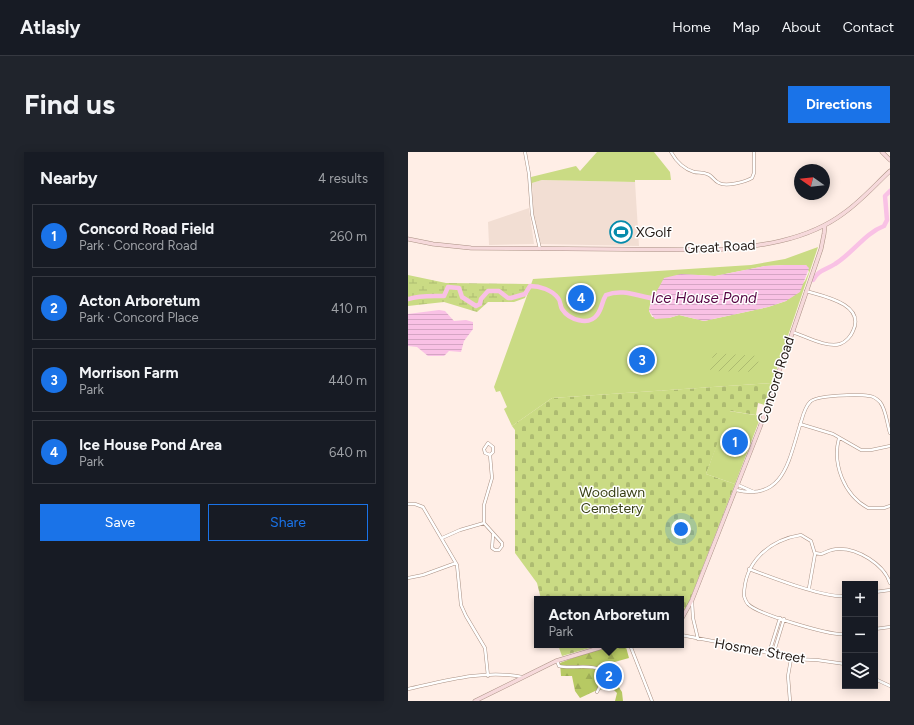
<!DOCTYPE html>
<meta charset="utf-8">
<style>
body{margin:0;font-family:Figtree,sans-serif;background:#20242c;color:#f1f3f6}
.controls{position:absolute;right:12px;bottom:12px;display:grid;overflow:hidden;border-radius:0px;box-shadow:0 2px 10px #0003}
.controls button{width:36px;height:36px;display:grid;place-items:center;padding:0;border:0;border-bottom:1px solid #363941;background:#171b24;color:#f1f3f6;font:20px sans-serif}
.compass{position:absolute;left:386px;top:12px;width:36px;height:36px;border-radius:50%;background:#171b24;box-shadow:0 2px 10px #0003;rotate:284deg}
.you{position:absolute;left:273px;top:377px;width:14px;height:14px;margin:-10px;border:3px solid #fff;border-radius:50%;background:#1a73e8;box-shadow:0 0 0 6px #1a73e833}
.badge{display:grid;place-items:center;width:26px;height:26px;border-radius:50%;background:#1a73e8;color:#fff;font-size:13px;font-weight:700}
.pin{position:absolute;translate:-50% -50%;border:2px solid #fff;box-shadow:0 1px 4px #0006}
.popup{position:absolute;left:126px;top:444px;width:150px;height:52px;box-sizing:border-box;display:grid;place-content:center;border-radius:0px;background:#171b24;filter:drop-shadow(0 1px 3px #0005);font-size:13px;white-space:nowrap;color:#9ea1a6}
.popup b{font-size:15px;color:#f1f3f6}
.popup::after{content:'';position:absolute;left:50%;top:100%;margin-left:-8px;border:8px solid transparent;border-top-color:#171b24}
.list{margin:0;padding:0;list-style:none}
h2{display:flex;justify-content:space-between;align-items:center;height:52px;margin:0;padding:0 16px;font-size:17px}
h2 small{font-size:13px;font-weight:400;color:#9ea1a6}
.list li{display:grid;grid-template-columns:26px 1fr auto;gap:12px;align-items:center;box-sizing:border-box;height:64px;margin:0 8px 8px;padding:0 8px;border:1px solid #363941;border-radius:0px}
.list b{display:block;font-size:15px;white-space:nowrap}
.list p{margin:0;font-size:13px;white-space:nowrap;color:#9ea1a6}
.list em{font-size:13px;font-style:normal;color:#9ea1a6}
.actions{display:flex;gap:8px;padding:12px 16px}
.actions a{flex:1;padding:9px 0;border:1px solid #1a73e8;border-radius:0px;text-align:center;font-size:14px;color:#1a73e8}
.actions .main{background:#1a73e8;color:#fff}
.icon{flex:none;width:22px;height:22px;fill:none;stroke:currentColor;stroke-width:2;stroke-linecap:round;stroke-linejoin:round}
.map{position:relative;flex:none;width:482px;height:549px;overflow:hidden;border-radius:0px}
header{display:flex;align-items:center;gap:24px;box-sizing:border-box;height:56px;padding:0 20px;background:#171b24;border-bottom:1px solid #363941}
header strong{font-size:19px}
nav{display:flex;gap:22px;margin-inline-start:auto;font-size:14px}
.intro{display:flex;align-items:center;justify-content:space-between;box-sizing:border-box;height:96px;padding:0 24px}
h1{margin:0;font-size:28px}
.button{padding:10px 18px;border-radius:0px;background:#1a73e8;color:#fff;font-size:14px;font-weight:700}
main{display:flex;gap:24px;padding:0 24px}
aside{flex:1;background:#171b24;border-radius:0px;box-shadow:0 2px 10px #0003}
.map>svg:first-child{display:block}
.built{fill:#f2ded3}
.forest{fill:url(#forest-firs)}
.wetland{fill:url(#wetland-marsh)}
.cemetery{fill:url(#cemetery-stones)}
.park{fill:#cadb84;fill-rule:evenodd}
.garden{fill:url(#garden-furrows)}
.water{fill:url(#water-rules)}
.lines{fill:none;stroke-linecap:round;stroke-linejoin:round}
.river{stroke:#f9c1e5;stroke-width:4.5}
.street-casing{stroke:#ab9285;stroke-width:3.5}
.secondary-casing{stroke:#ab9285;stroke-width:4.5}
.street{stroke:#fff;stroke-width:2.5}
.secondary{stroke:#f6d9db;stroke-width:3.5}
.labels{text-anchor:middle;dominant-baseline:central;stroke-width:3;stroke-linejoin:round;paint-order:stroke}
.poi-label{font-size:14px;fill:#221914;stroke:#fff;text-anchor:start}
.street-label{font-size:14px;fill:#221914;stroke:#fff}
.park-label{font-size:14px;fill:#394016;stroke:#fff}
.water-label{font-size:15px;font-style:italic;fill:#570745;stroke:#fff}
</style>
<header>
<strong>Atlasly</strong>
<nav><a>Home</a><a>Map</a><a>About</a><a>Contact</a></nav>
</header>
<div class="intro"><h1>Find us</h1><a class="button">Directions</a></div>
<main>
<aside>
<h2>Nearby<small>4 results</small></h2>
<ul class="list">
<li><span class="badge">1</span><div><b>Concord Road Field</b><p>Park · Concord Road</p></div><em>260 m</em></li>
<li><span class="badge">2</span><div><b>Acton Arboretum</b><p>Park · Concord Place</p></div><em>410 m</em></li>
<li><span class="badge">3</span><div><b>Morrison Farm</b><p>Park</p></div><em>440 m</em></li>
<li><span class="badge">4</span><div><b>Ice House Pond Area</b><p>Park</p></div><em>640 m</em></li>
</ul>
<div class="actions"><a class="main">Save</a><a>Share</a></div>
</aside>
<div class="map">
<svg width="482" height="549" viewBox="0 0 482 549">
<defs>
<pattern id="forest-firs" width="22" height="20" patternUnits="userSpaceOnUse"><rect width="22" height="20" fill="#b7c963"/><path d="M5 1l3.5 6h-7zM16 11l3.5 6h-7z" fill="#9dac55"/></pattern>
<pattern id="wetland-marsh" width="20" height="14" patternUnits="userSpaceOnUse"><rect width="20" height="14" fill="#cadb84"/><path d="M1 5h8M5 5V1M11 12h8M15 12V8" fill="none" stroke="#adbb71"/></pattern>
<pattern id="cemetery-stones" width="16" height="16" patternUnits="userSpaceOnUse"><rect width="16" height="16" fill="#cadb84"/><path d="M2 7V4a2 2 0 0 1 4 0v3zM10 15v-3a2 2 0 0 1 4 0v3z" fill="#adbb71"/></pattern>
<pattern id="garden-furrows" width="10" height="10" patternUnits="userSpaceOnUse"><rect width="10" height="10" fill="#cadb84"/><path d="M-1 1l2-2M0 10L10 0M9 11l2-2" fill="none" stroke="#adbb71"/></pattern>
<pattern id="water-rules" width="6" height="5" patternUnits="userSpaceOnUse"><rect width="6" height="5" fill="#f9c1e5"/><path d="M0 2.5h6" fill="none" stroke="#d5a5c4"/></pattern>
</defs>
<rect width="100%" height="100%" fill="#ffeee6"/>
<path class="built" d="M134,28L227,30L231,94L133,92L125,67L124,31Z
M121,56L126,92L81,93L80,70Z"/>
<path class="forest" d="M208,493H216L218,495L221,506L196,513L214,540L215,549H207L209,541L203,535L187,539L172,546L167,539L164,524H153L152,511L170,504Z"/>
<path class="wetland" d="M0,123L38,131L122,132L117,146L106,150H80L69,160L36,150L0,154Z"/>
<path class="cemetery" d="M364,231L357,253L350,251L348,263L322,259L298,322L327,332L281,450L273,464V447H133L129,431L107,401V278L104,274L144,246Z
M150,493H192L154,504Z"/>
<path class="park" d="M189,0H246L262,20L263,28H227V30L134,28L124,31V49L123,25L168,14L172,19Z
M410,95L364,231L144,246L104,274L96,257L99,255L92,239L88,240L86,235L125,127L343,113L377,107ZM377,113H398L401,120L397,129L378,149L360,155L296,169L271,163L261,166L244,165L241,159L243,146L273,122L307,124L357,114Z
M321,259L353,264L327,332L298,322Z"/>
<path class="garden" d="M305,201L351,204L349,220L302,219Z"/>
<path class="water" d="M377,113H398L401,116L392,140L378,149L360,155L296,169L271,163L261,166L247,167L241,159C243,146 250,138 256,126L273,122L307,124L357,114Z
M31,158L37,159L46,169L58,168L65,170V177L56,189L53,200L41,199L36,204H20L9,195L0,194V162Z"/>
<g class="lines">
<path class="river" d="M405,128C410,118 418,118 427,112C445,101 457,81 476,74L479,68L477,44L482,39
M0,147C12,143 24,144 36,144L40,135L51,136L54,145L68,154L72,152L73,147L80,139H91L100,146H103L117,142L122,134C132,134 144,138 150,146C153,149 152,154 154,157C161,168 181,174 189,163C194,157 194,149 198,143C215,136 231,145 249,147"/>
<g class="street-casing">
<path id="street" d="M117,0L121,22L124,62L132,97
M263,0C268,9 276,17 286,20C290,21 295,20 299,22C304,23 306,29 311,31C318,35 337,30 344,26L346,21V0
M384,180C397,184 418,196 432,192C438,190 443,184 445,179C458,152 415,144 398,139
M392,272L425,282L453,298H463L482,294
M431,286C424,312 436,343 460,356H476L482,354
M82,303L85,300V295L80,291L76,297L77,301L82,303L84,326L76,353V371L94,391V394L91,398H87L84,396L85,383
M330,333L346,340
M328,338C377,350 381,306 393,270C395,263 397,255 402,250C408,243 451,242 461,244C465,244 469,247 472,250C478,257 479,272 482,281
M0,352H7L15,355L49,413L53,453L58,464L77,496L80,524
M34,386L52,378L76,371
M407,401L413,402C419,400 423,397 430,397C449,396 476,412 482,431
M341,417C363,425 416,446 437,444
M0,426L15,423L48,411
M401,436L407,402L403,389L393,383C361,388 336,410 336,444C337,447 338,450 340,452C349,462 423,484 437,482
M467,440L482,438
M284,449L285,466L290,487
M467,477L482,475
M273,483L341,496L383,507L409,508L437,512
M222,493L244,549
M361,501L372,466
M365,503L376,467
M149,509L151,514C167,519 210,503 189,540
M467,527L482,534
M0,537C36,529 77,517 114,525
M382,549L380,524L383,507"/>
</g>
<g class="secondary-casing">
<path id="secondary" d="M474,0L482,8
M0,87L25,92L63,96L304,98C349,95 399,89 436,61C453,49 467,33 482,19
M273,468L284,448L352,275L413,97L416,82L417,73
M67,549L148,509L201,493"/>
</g>
<use href="#street" class="street"/>
<use href="#secondary" class="secondary"/>
</g>
<defs>
<g id="stadium-ring" transform="scale(1.15)"><circle r="9.5" fill="#fff" stroke="#068bab" stroke-width="1.5"/><path d="M0-5a6.5 5 0 1 0 0 10a6.5 5 0 1 0 0-10ZM-3.5-1.8h7v3.6h-7Z" fill="#068bab"/></g>
</defs>
<g fill-rule="evenodd">
<use href="#stadium-ring" x="213" y="80"/>
</g>
<g class="labels">
<g class="poi-label">
<text x="228" y="80">XGolf</text>
</g>
<g class="street-label">
<text transform="translate(312 95) rotate(-3)">Great Road</text>
<text transform="translate(368 228) rotate(-72)">Concord Road</text>
<text transform="translate(352 499) rotate(10)">Hosmer Street</text>
</g>
<g class="park-label">
<text x="204" y="340">Woodlawn<tspan x="204" dy="16">Cemetery</tspan></text>
</g>
<g class="water-label">
<text x="296" y="146">Ice House Pond</text>
</g>
</g>
</svg>
<div class="controls">
<button>+</button>
<button>−</button>
<button><svg class="icon" aria-label="layers" viewBox="0 0 24 24"><path d="M12 4l9 5-9 5-9-5zM3 14l9 5 9-5"/></svg></button>
</div>
<svg class="compass" viewBox="-18 -18 36 36"><path d="M0-13l5 13h-10z" fill="#e53935"/><path d="M0 13l5-13h-10z" fill="#9ea1a6"/></svg>
<div class="you"></div>
<div class="pin badge" style="left:327px;top:290px">1</div>
<div class="pin badge" style="left:201px;top:524px">2</div>
<div class="popup"><b>Acton Arboretum</b>Park</div>
<div class="pin badge" style="left:234px;top:208px">3</div>
<div class="pin badge" style="left:173px;top:146px">4</div>
</div>
</main>
